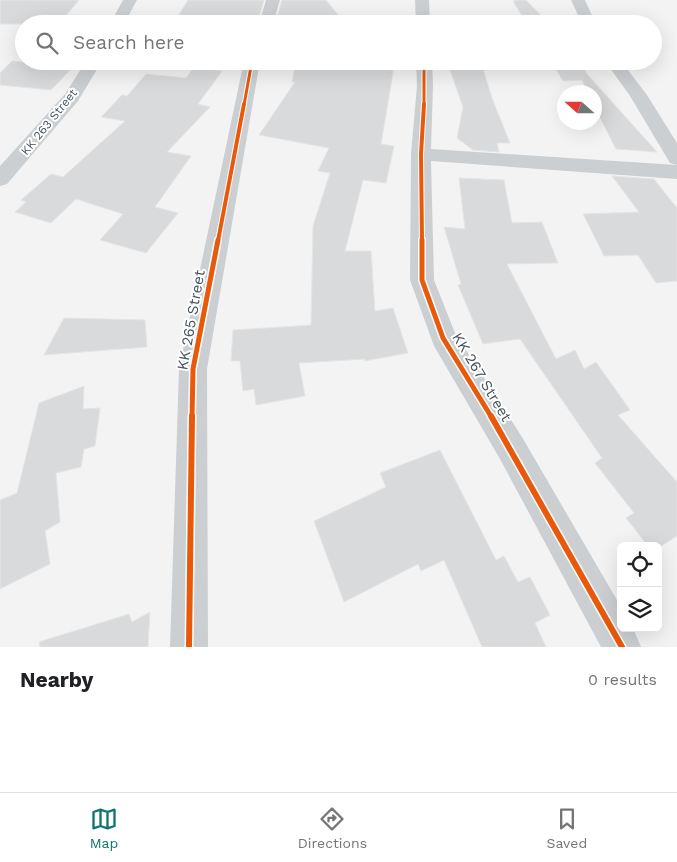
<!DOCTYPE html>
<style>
body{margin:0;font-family:"Work Sans",sans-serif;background:#f2f2f2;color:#202124}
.controls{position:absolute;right:15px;bottom:15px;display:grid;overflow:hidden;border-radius:8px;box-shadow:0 5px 20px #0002}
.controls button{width:45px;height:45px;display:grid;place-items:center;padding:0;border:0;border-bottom:1px solid #e0e0e0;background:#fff;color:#202124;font:25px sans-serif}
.compass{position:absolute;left:557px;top:85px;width:45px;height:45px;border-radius:50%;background:#fff;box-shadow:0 5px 20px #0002;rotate:291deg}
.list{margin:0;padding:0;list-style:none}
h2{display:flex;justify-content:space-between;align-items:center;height:65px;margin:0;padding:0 20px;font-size:21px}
h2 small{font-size:16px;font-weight:400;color:#757577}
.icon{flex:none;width:28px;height:28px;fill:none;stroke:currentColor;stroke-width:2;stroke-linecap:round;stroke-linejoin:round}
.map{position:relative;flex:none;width:677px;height:647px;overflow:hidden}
.search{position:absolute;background:#fff;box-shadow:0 5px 20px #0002;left:15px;right:15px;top:15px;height:55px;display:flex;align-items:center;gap:12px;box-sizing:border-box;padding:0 18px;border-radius:28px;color:#757577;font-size:19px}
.sheet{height:145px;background:#fff}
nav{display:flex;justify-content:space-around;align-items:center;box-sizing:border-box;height:70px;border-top:1px solid #e0e0e0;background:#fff;font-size:14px;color:#757577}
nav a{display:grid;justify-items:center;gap:2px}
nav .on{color:#0f766e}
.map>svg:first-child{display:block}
.building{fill:#d9dadb;stroke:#e5e5e6}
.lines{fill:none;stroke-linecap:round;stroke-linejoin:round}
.street{fill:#cccfd2;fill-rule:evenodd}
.cycleway-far3-casing{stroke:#fff;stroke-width:5}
.cycleway-far2-casing{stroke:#fff;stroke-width:6}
.cycleway-far1-casing{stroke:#fff;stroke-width:8}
.cycleway-casing{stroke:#fff;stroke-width:9}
.cycleway-far3{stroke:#e8590c;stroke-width:3}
.cycleway-far2{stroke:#e8590c;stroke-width:4}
.cycleway-far1{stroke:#e8590c;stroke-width:5}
.cycleway{stroke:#e8590c;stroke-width:6}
.labels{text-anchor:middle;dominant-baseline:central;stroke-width:4;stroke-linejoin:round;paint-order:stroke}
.far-street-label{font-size:12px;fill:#485661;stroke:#fff}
.street-label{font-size:15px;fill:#485661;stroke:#fff}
</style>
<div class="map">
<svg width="677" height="647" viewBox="0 0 677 647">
<rect width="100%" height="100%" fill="#f3f3f3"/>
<path class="building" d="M0,0H79L59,24H0Z
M188,0H264L257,24H173Z
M282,0H326L340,17L373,20L372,24H275Z
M515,0H526L549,24H527L513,1Z
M12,61L74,66L51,90L0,85V73Z
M296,61H393V73L381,144L394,146L386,183L363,180L345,251H371L375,311L393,308L408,353L365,361V359L299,363L305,396L256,405L254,389L243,391L240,361H231L233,330L311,325L313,226L330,173L318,171L329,148L259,135L295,82H292Z
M551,61H580L587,74L657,152L616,149L594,106V92H588L582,80L563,81Z
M194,67L222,71L198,104L210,107L167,152L191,156L155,207L178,213L146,253L100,240L123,214L76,199L51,223L15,212L26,202L21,200L51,174L63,177L125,121L101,117L122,95L127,96L146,74L186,78Z
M483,69L492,98L510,143H497L499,152L473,150L457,138L463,107L450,70Z
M612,176L654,179L677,208V281L656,283L638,255L604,256L583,214L639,212Z
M459,178L504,180L512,223L542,222L558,263L507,264L556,359L575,350L584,369L596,362L630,410L618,415L677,482V536L658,548V546H648L626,518L634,513L595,463L602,458L520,339L483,344L458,285L461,284L444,227L465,229Z
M64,318L145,320L147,347L44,355Z
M84,386L83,409L100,408L95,446L84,449L81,467L56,473L60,522L45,531L50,564L0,589V500L17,493L39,403Z
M440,450L496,560L504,556L518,582L530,577L550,615L535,623L546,647H482L444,560L421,571L418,564L344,602L314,521L386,487L380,473Z
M150,612L148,647H40L39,642L129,614L132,622Z"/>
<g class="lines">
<path class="street" d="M123,0H137L124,24H110Z
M266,0H280L273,24H259Z
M415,0H429L430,24H416Z
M571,0H585L596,24H582Z
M86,61H102L78,101L7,184L0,186V166L65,94Z
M244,61H260L207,369L208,647H170L179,369Z
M416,61H432L433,86L431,149L677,165V179L431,161L434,280L455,333L522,437L621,607V628H633L641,647H601L500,459L434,346L410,280L411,154L417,86Z
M605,61H621L647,95L677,143V165L670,163L630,96Z"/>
<g class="cycleway-far3-casing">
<path id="cycleway-far3" d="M244,105L252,61
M424,105V61"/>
</g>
<g class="cycleway-far2-casing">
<path id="cycleway-far2" d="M218,241L244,104
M422,241L421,154L424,104"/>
</g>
<g class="cycleway-far1-casing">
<path id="cycleway-far1" d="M422,240V280L443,338L492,418
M192,418L193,369L218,240"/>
</g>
<g class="cycleway-casing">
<path id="cycleway" d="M491,416L622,647
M189,647L192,416"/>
</g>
<use href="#cycleway-far3" class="cycleway-far3"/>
<use href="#cycleway-far2" class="cycleway-far2"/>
<use href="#cycleway-far1" class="cycleway-far1"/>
<use href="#cycleway" class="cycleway"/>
</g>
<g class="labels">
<g class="far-street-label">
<text transform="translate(49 122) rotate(-51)">KK 263 Street</text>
</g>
<g class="street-label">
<text transform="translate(191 320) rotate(-80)">KK 265 Street</text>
<text transform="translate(482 377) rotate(59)">KK 267 Street</text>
</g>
</g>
</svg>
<div class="controls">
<button><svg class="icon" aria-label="locate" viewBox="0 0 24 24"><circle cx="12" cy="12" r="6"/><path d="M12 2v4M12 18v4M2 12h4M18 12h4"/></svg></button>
<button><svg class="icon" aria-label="layers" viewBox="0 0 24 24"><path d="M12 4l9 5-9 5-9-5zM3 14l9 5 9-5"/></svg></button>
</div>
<svg class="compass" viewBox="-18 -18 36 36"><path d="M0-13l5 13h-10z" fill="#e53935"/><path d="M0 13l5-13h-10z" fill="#757577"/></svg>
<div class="search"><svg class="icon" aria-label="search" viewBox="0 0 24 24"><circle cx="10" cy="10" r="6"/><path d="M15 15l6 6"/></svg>Search here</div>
</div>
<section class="sheet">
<h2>Nearby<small>0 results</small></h2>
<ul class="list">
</ul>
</section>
<nav>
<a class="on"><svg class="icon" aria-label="map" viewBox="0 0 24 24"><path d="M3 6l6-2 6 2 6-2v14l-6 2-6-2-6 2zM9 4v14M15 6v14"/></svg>Map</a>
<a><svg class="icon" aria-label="directions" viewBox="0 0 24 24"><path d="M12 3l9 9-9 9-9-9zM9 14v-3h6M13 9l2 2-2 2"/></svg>Directions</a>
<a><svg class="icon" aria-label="saved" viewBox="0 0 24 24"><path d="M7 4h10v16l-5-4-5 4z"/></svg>Saved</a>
</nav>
